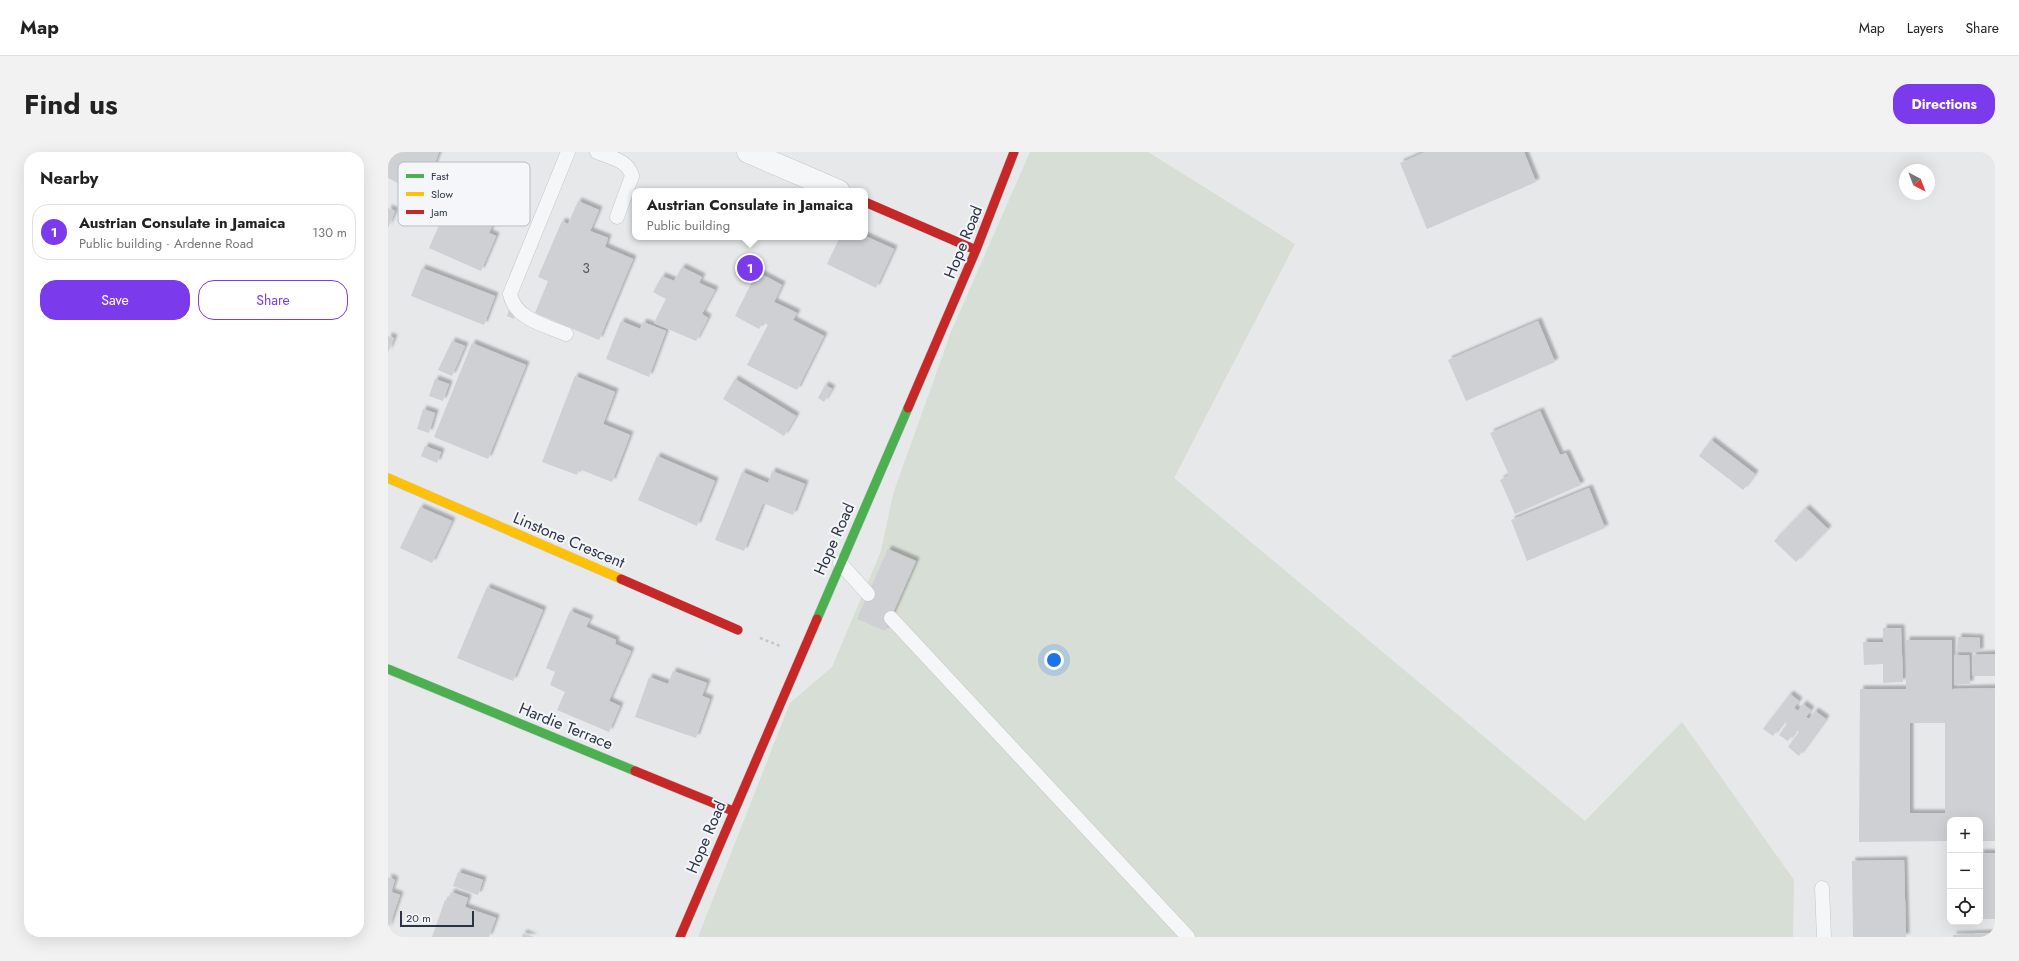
<!DOCTYPE html>
<meta charset="utf-8">
<style>
body{margin:0;font-family:Jost,sans-serif;background:#f2f2f2;color:#222}
.controls{position:absolute;right:12px;bottom:12px;display:grid;overflow:hidden;border-radius:8px;box-shadow:0 4px 16px #0002}
.controls button{width:36px;height:36px;display:grid;place-items:center;padding:0;border:0;border-bottom:1px solid #e0e0e0;background:#fff;color:#222;font:20px sans-serif}
.compass{position:absolute;left:1511px;top:12px;width:36px;height:36px;border-radius:50%;background:#fff;box-shadow:0 4px 16px #0002;rotate:138deg}
.scale{position:absolute;left:12px;bottom:10px;width:74px;box-sizing:border-box;padding-left:4px;border:2px solid #2b3445;border-top:0;font-size:11px;line-height:14px;white-space:nowrap;color:#2b3445;-webkit-text-stroke:3px #f4f6f9;paint-order:stroke}
.you{position:absolute;left:666px;top:508px;width:14px;height:14px;margin:-10px;border:3px solid #fff;border-radius:50%;background:#1a73e8;box-shadow:0 0 0 6px #1a73e833}
.badge{display:grid;place-items:center;width:26px;height:26px;border-radius:50%;background:#7c3aed;color:#fff;font-size:13px;font-weight:700}
.pin{position:absolute;translate:-50% -50%;border:2px solid #fff;box-shadow:0 1px 4px #0006}
.popup{position:absolute;left:244px;top:36px;width:236px;height:52px;box-sizing:border-box;display:grid;place-content:center;border-radius:8px;background:#fff;filter:drop-shadow(0 1px 3px #0005);font-size:13px;white-space:nowrap;color:#767676}
.popup b{font-size:15px;color:#222}
.popup::after{content:'';position:absolute;left:50%;top:100%;margin-left:-8px;border:8px solid transparent;border-top-color:#fff}
.list{margin:0;padding:0;list-style:none}
h2{display:flex;justify-content:space-between;align-items:center;height:52px;margin:0;padding:0 16px;font-size:17px}
h2 small{font-size:13px;font-weight:400;color:#767676}
.list li{display:grid;grid-template-columns:26px 1fr auto;gap:12px;align-items:center;box-sizing:border-box;height:56px;margin:0 8px 8px;padding:0 8px;border:1px solid #e0e0e0;border-radius:16px}
.list b{display:block;font-size:15px;white-space:nowrap}
.list p{margin:0;font-size:13px;white-space:nowrap;color:#767676}
.list em{font-size:13px;font-style:normal;color:#767676}
.actions{display:flex;gap:8px;padding:12px 16px}
.actions a{flex:1;padding:9px 0;border:1px solid #7c3aed;border-radius:16px;text-align:center;font-size:14px;color:#7c3aed}
.actions .main{background:#7c3aed;color:#fff}
.icon{flex:none;width:22px;height:22px;fill:none;stroke:currentColor;stroke-width:2;stroke-linecap:round;stroke-linejoin:round}
.map{position:relative;flex:none;width:1607px;height:785px;overflow:hidden;border-radius:16px}
header{display:flex;align-items:center;gap:24px;box-sizing:border-box;height:56px;padding:0 20px;background:#fff;border-bottom:1px solid #e0e0e0}
header strong{font-size:19px}
nav{display:flex;gap:22px;margin-inline-start:auto;font-size:14px}
.intro{display:flex;align-items:center;justify-content:space-between;box-sizing:border-box;height:96px;padding:0 24px}
h1{margin:0;font-size:28px}
.button{padding:10px 18px;border-radius:16px;background:#7c3aed;color:#fff;font-size:14px;font-weight:700}
main{display:flex;gap:24px;padding:0 24px}
aside{flex:1;background:#fff;border-radius:16px;box-shadow:0 4px 16px #0002}
.map>svg:first-child{display:block}
.green{fill:#d6ded6}
.building{fill:#ced0d3;fill-rule:evenodd;filter:url(#shadow)}
.lines{fill:none;stroke-linecap:round;stroke-linejoin:round}
.lane-casing{stroke:#c4c6c8;stroke-width:15}
.street-casing{stroke:#c4c6c8;stroke-width:23}
.fast-casing{stroke:#c4c6c8;stroke-width:10}
.slow-casing{stroke:#c4c6c8;stroke-width:10}
.jam-casing{stroke:#c4c6c8;stroke-width:10}
.path{stroke:#c5c6ca;stroke-width:2.5;stroke-dasharray:3 3;stroke-linecap:butt}
.lane{stroke:#f5f6f7;stroke-width:14}
.street{stroke:#f5f6f7;stroke-width:22}
.fast{stroke:#4caf50;stroke-width:9}
.slow{stroke:#ffc107;stroke-width:9}
.jam{stroke:#c62828;stroke-width:9}
.labels{text-anchor:middle;dominant-baseline:central;stroke-width:4;stroke-linejoin:round;paint-order:stroke}
.number-label{font-size:14px;fill:#545c69}
.street-label{font-size:16px;fill:#2b3445;stroke:#f4f6f9}
.key{fill:#f4f6f9;stroke:#b8bcc3;stroke-width:1}
.key-label{font-size:11px;fill:#2b3445}
</style>
<header>
<strong>Map</strong>
<nav><a>Map</a><a>Layers</a><a>Share</a></nav>
</header>
<div class="intro"><h1>Find us</h1><a class="button">Directions</a></div>
<main>
<aside>
<h2>Nearby<small></small></h2>
<ul class="list">
<li><span class="badge">1</span><div><b>Austrian Consulate in Jamaica</b><p>Public building · Ardenne Road</p></div><em>130 m</em></li>
</ul>
<div class="actions"><a class="main">Save</a><a>Share</a></div>
</aside>
<div class="map">
<svg width="1607" height="785" viewBox="0 0 1607 785">
<defs>
<filter id="shadow"><feDropShadow dx="3.5" dy="-3.5" stdDeviation="1" flood-color="#0004"/></filter>
</defs>
<rect width="100%" height="100%" fill="#e6e8ea"/>
<path class="green" d="M642,0H760L907,92L786,326L1197,669L1294,570L1406,728L1405,785H310L402,551L444,515L493,399L505,342L563,180Z"/>
<path class="building" d="M0,0H51L35,44L0,26Z
M1037,0H1136L1148,30L1039,77L1012,11Z
M72,27L116,46L101,81L108,84L93,119L41,96Z
M190,49L211,58L202,79L220,86L217,95L245,107L211,188L147,161L160,129L150,125L174,69L180,72Z
M0,56L7,59L0,76Z
M477,84L506,97L488,136L439,112L452,85Z
M294,115L314,125L311,131L327,138L314,162L320,166L308,189L266,171L278,147L265,140L274,124L286,129Z
M34,116L107,144L96,173L23,144Z
M369,120L394,133L386,150L409,161L405,168L436,184L409,238L359,213L380,173L375,170L371,177L347,164Z
M121,157L127,160L126,167L119,164Z
M233,169L252,177L255,170L278,179L261,225L218,207Z
M1150,169L1167,210L1078,249L1060,208Z
M0,184L6,186L0,201Z
M64,189L77,194L64,224L50,218Z
M84,191L138,213L100,307L46,285Z
M187,224L227,240L215,272L242,283L224,330L191,317L189,323L154,310Z
M47,227L61,232L55,249L41,244Z
M347,227L408,264L396,284L335,247Z
M437,233L444,237L436,250L430,246Z
M35,257L47,261L41,281L29,277Z
M1152,259L1172,303L1178,301L1193,333L1127,362L1112,328L1121,323L1102,281Z
M1323,288L1367,322L1355,338L1311,304Z
M37,294L53,300L49,311L33,304Z
M269,304L327,329L309,374L250,348Z
M384,319L417,332L405,363L375,351L356,399L327,388L354,320L380,331Z
M1201,336L1217,376L1139,409L1123,368Z
M32,355L64,369L44,411L12,396Z
M1418,356L1440,377L1408,410L1386,389Z
M500,397L528,409L497,479L469,467Z
M99,435L155,458L125,529L69,506Z
M182,459L202,467L198,475L228,488L227,492L243,499L221,549L232,554L221,580L169,558L177,540L162,533L167,520L158,516Z
M1495,476H1513L1515,530L1495,531V512L1476,513L1475,490H1495Z
M1570,485L1592,486V500H1569Z
M1518,488H1564V537L1607,536V689H1592V668H1562V689L1471,690L1472,537H1518ZM1522,571H1557V661H1522Z
M1607,502V524H1585L1584,503Z
M1566,503H1581L1582,532L1566,533Z
M285,519L319,531L314,544L322,547L308,586L247,565L261,525L280,532Z
M1402,542L1411,549L1406,556L1410,559L1415,552L1423,558L1418,565L1421,567L1427,559L1438,567L1411,604L1400,595L1411,580L1408,578L1400,589L1391,583L1399,572L1396,569L1385,584L1375,577Z
M1592,701H1607V767H1592Z
M1516,708L1518,785H1465L1464,709Z
M70,720L95,728L90,743L65,734Z
M0,725L7,728L3,740L12,743L0,778Z
M63,740L80,746L77,755L108,766L101,785H44L57,748L60,749Z
M135,781L146,785H134Z
M1607,781V785H1565V783Z"/>
<g class="lines">
<g class="lane-casing">
<path id="lane" d="M209,0C223,6 240,8 244,24L229,65
M178,182C157,173 127,167 122,142L180,0
M452,411L480,442
M503,466L800,785
M1434,736L1436,785"/>
</g>
<g class="street-casing">
<path id="street" d="M360,0L451,39"/>
</g>
<g class="fast-casing">
<path id="fast" d="M429,467L520,256
M0,517L247,619"/>
</g>
<g class="slow-casing">
<path id="slow" d="M0,326L233,427"/>
</g>
<g class="jam-casing">
<path id="jam" d="M477,50L588,98
M520,256L588,98L626,0
M233,427L350,478
M247,619L345,659
M292,785L429,467"/>
</g>
<path class="path" d="M372,486L392,494"/>
<use href="#lane" class="lane"/>
<use href="#street" class="street"/>
<use href="#fast" class="fast"/>
<use href="#slow" class="slow"/>
<use href="#jam" class="jam"/>
</g>
<g class="labels">
<g class="number-label">
<text x="198" y="116">3</text>
</g>
<g class="street-label">
<text transform="translate(575 90) rotate(-68)">Hope Road</text>
<text transform="translate(446 387) rotate(-66)">Hope Road</text>
<text transform="translate(181 388) rotate(23)">Linstone Crescent</text>
<text transform="translate(178 574) rotate(22)">Hardie Terrace</text>
<text transform="translate(318 685) rotate(-67)">Hope Road</text>
</g>
</g>
<rect x="10" y="10" width="132" height="64" rx="6" class="key"/>
<rect x="18" y="22" width="18" height="4" fill="#4caf50"/>
<rect x="18" y="40" width="18" height="4" fill="#ffc107"/>
<rect x="18" y="58" width="18" height="4" fill="#c62828"/>
<g class="key-label">
<text x="43" y="28">Fast</text>
<text x="43" y="46">Slow</text>
<text x="43" y="64">Jam</text>
</g>
</svg>
<div class="controls">
<button>+</button>
<button>−</button>
<button><svg class="icon" aria-label="locate" viewBox="0 0 24 24"><circle cx="12" cy="12" r="6"/><path d="M12 2v4M12 18v4M2 12h4M18 12h4"/></svg></button>
</div>
<svg class="compass" viewBox="-18 -18 36 36"><path d="M0-13l5 13h-10z" fill="#e53935"/><path d="M0 13l5-13h-10z" fill="#767676"/></svg>
<div class="scale">20 m</div>
<div class="you"></div>
<div class="pin badge" style="left:362px;top:116px">1</div>
<div class="popup"><b>Austrian Consulate in Jamaica</b>Public building</div>
</div>
</main>
